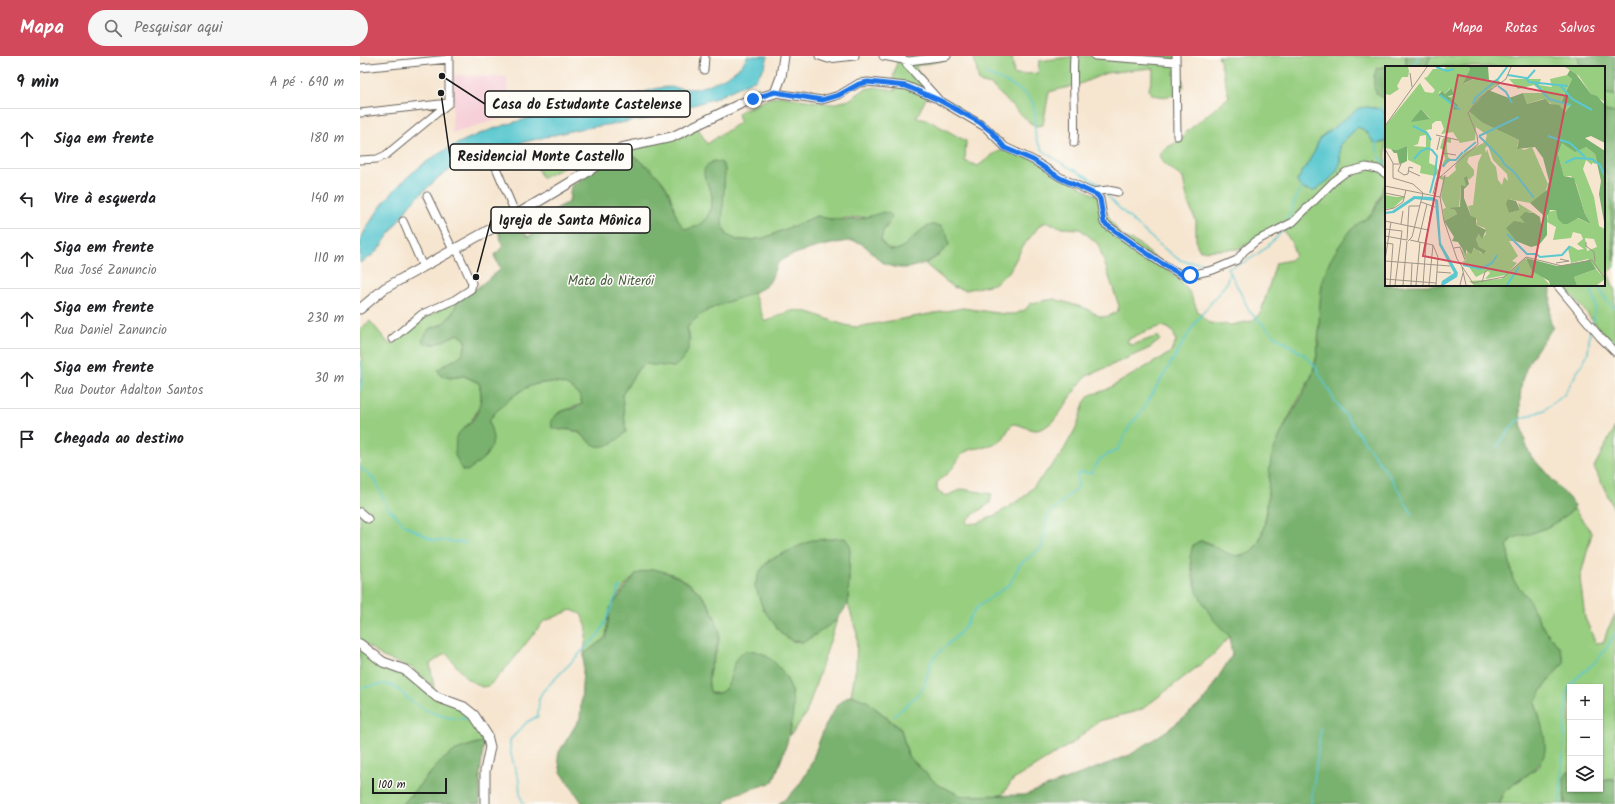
<!DOCTYPE html>
<html lang="pt">
<meta charset="utf-8">
<style>
body{margin:0;font-family:Kalam,sans-serif;background:#f6f6f6;color:#202124}
.controls{position:absolute;right:12px;bottom:12px;display:grid;overflow:hidden;border-radius:0px;box-shadow:0 1px 3px #0004}
.controls button{width:36px;height:36px;display:grid;place-items:center;padding:0;border:0;border-bottom:1px solid #e0e0e0;background:#fff;color:#202124;font:20px sans-serif}
.scale{position:absolute;left:12px;bottom:10px;width:75px;box-sizing:border-box;padding-left:4px;border:2px solid #1c1c1c;border-top:0;font-size:11px;line-height:14px;white-space:nowrap;color:#1c1c1c;-webkit-text-stroke:3px #fdfcf7;paint-order:stroke}
.stop{position:absolute;width:12px;height:12px;margin:-9px;border:3px solid #1a73e8;border-radius:50%;background:#fff}
.stop.end{background:#1a73e8;border-color:#fff;box-shadow:0 1px 4px #0008}
.list{margin:0;padding:0;list-style:none}
h2{display:flex;justify-content:space-between;align-items:center;height:52px;margin:0;padding:0 16px;font-size:17px}
h2 small{font-size:13px;font-weight:400;color:#757577}
.list li{display:grid;grid-template-columns:26px 1fr auto;gap:12px;align-items:center;box-sizing:border-box;height:60px;padding:0 16px;border-top:1px solid #e0e0e0}
.list b{display:block;font-size:15px;white-space:nowrap}
.list p{margin:0;font-size:13px;white-space:nowrap;color:#757577}
.list em{font-size:13px;font-style:normal;color:#757577}
.icon{flex:none;width:22px;height:22px;fill:none;stroke:currentColor;stroke-width:2;stroke-linecap:round;stroke-linejoin:round}
.map{position:relative;flex:none;width:1255px;height:748px;overflow:hidden}
header{display:flex;align-items:center;gap:24px;box-sizing:border-box;height:56px;padding:0 20px;background:#d1495b;color:#fff}
header strong{font-size:19px}
nav{display:flex;gap:22px;margin-inline-start:auto;font-size:14px}
.search{width:280px;height:36px;background:#f6f6f6;display:flex;align-items:center;gap:10px;box-sizing:border-box;padding:0 14px;border-radius:22px;color:#757577;font-size:15px}
main{display:flex}
aside{flex:1;background:#fff}
.map>svg:first-child{display:block}
.built{fill:#f6cfd8}
.green{fill:#97ce80;stroke:#5a754e;fill-rule:evenodd}
.forest{fill:#79b16e;stroke:#4a6645}
.water{fill:#5bc8d0;stroke:#3c7276}
.lines{fill:none;stroke-linecap:round;stroke-linejoin:round}
.stream{stroke:#5bc8d0;stroke-width:1.5}
.minor-casing{stroke:#68625b;stroke-width:9}
.major-casing{stroke:#68625b;stroke-width:11}
.minor{stroke:#fff;stroke-width:7}
.major{stroke:#fff;stroke-width:9}
.route{stroke:#1a73e8;stroke-width:5}
.labels{text-anchor:middle;dominant-baseline:central;stroke-width:3;stroke-linejoin:round;paint-order:stroke}
.park-label{font-size:13px;fill:#475a3f;stroke:#fdfcf7}
.inset-river{fill:none;stroke:#5bc8d0;stroke-width:2}
.inset-road{fill:none;stroke:#9f9587;stroke-width:1}
.view{fill:#d1495b;fill-opacity:0.15;stroke:#d1495b;stroke-width:2}
.inset-edge{fill:none;stroke:#1c1c1c;stroke-width:2}
.leader{fill:none;stroke:#1c1c1c;stroke-width:1.5}
.callout-dot{fill:#1c1c1c;stroke:#fdfcf7;stroke-width:1.5}
.callout{fill:#fdfcf7;stroke:#1c1c1c;stroke-width:1.5}
.callout-label{font-size:14px;text-anchor:middle;font-weight:bold;fill:#1c1c1c}
</style>
<header>
<strong>Mapa</strong>
<div class="search"><svg class="icon" aria-label="search" viewBox="0 0 24 24"><circle cx="10" cy="10" r="6"/><path d="M15 15l6 6"/></svg>Pesquisar aqui</div>
<nav><a>Mapa</a><a>Rotas</a><a>Salvos</a></nav>
</header>
<main>
<aside>
<h2>9 min<small>A pé · 690 m</small></h2>
<ul class="list">
<li><svg class="icon" aria-label="ahead" viewBox="0 0 24 24"><path d="M12 20V5M6 11l6-6 6 6"/></svg><div><b>Siga em frente</b></div><em>180 m</em></li>
<li><svg class="icon" aria-label="left" viewBox="0 0 24 24"><path d="M17 20v-9H6M10 6l-5 5 5 5"/></svg><div><b>Vire à esquerda</b></div><em>140 m</em></li>
<li><svg class="icon" aria-label="ahead" viewBox="0 0 24 24"><path d="M12 20V5M6 11l6-6 6 6"/></svg><div><b>Siga em frente</b><p>Rua José Zanuncio</p></div><em>110 m</em></li>
<li><svg class="icon" aria-label="ahead" viewBox="0 0 24 24"><path d="M12 20V5M6 11l6-6 6 6"/></svg><div><b>Siga em frente</b><p>Rua Daniel Zanuncio</p></div><em>230 m</em></li>
<li><svg class="icon" aria-label="ahead" viewBox="0 0 24 24"><path d="M12 20V5M6 11l6-6 6 6"/></svg><div><b>Siga em frente</b><p>Rua Doutor Adalton Santos</p></div><em>30 m</em></li>
<li><svg class="icon" aria-label="arrive" viewBox="0 0 24 24"><path d="M6 21V4h12l-3 4 3 4H6"/></svg><div><b>Chegada ao destino</b></div></li>
</ul>
</aside>
<div class="map">
<svg width="1255" height="748" viewBox="0 0 1255 748">
<rect width="100%" height="100%" fill="#fdfcf7"/>
<filter id="ink" filterUnits="userSpaceOnUse"><feTurbulence type="fractalNoise" baseFrequency=".025" numOctaves="2"/><feDisplacementMap in="SourceGraphic" scale="8" xChannelSelector="R" yChannelSelector="G"/><feConvolveMatrix kernelMatrix="1 2 1 2 8 2 1 2 1" color-interpolation-filters="sRGB"/></filter>
<filter id="wash" filterUnits="userSpaceOnUse"><feTurbulence type="fractalNoise" baseFrequency=".012" numOctaves="4" result="noise"/><feDisplacementMap in="SourceGraphic" scale="16" xChannelSelector="R" yChannelSelector="G"/><feGaussianBlur stdDeviation="0.9" result="paint"/><feColorMatrix in="noise" values="0 0 0 0 0 0 0 0 0 0 0 0 0 0 0 0 0 1.4 0 .05"/><feComposite in="paint" operator="in"/></filter>
<g filter="url(#wash)">
<rect width="100%" height="100%" fill="#f6e5cf"/>
<path class="built" d="M94,19L147,21L149,60L92,77Z"/>
<path class="green" d="M588,0L585,4L555,10L570,35L556,62L568,64L606,85L605,105L618,110L635,97L643,94L683,106L731,137L737,139L748,160L761,180L779,188L817,221L830,237L838,256L849,267L871,269L892,265L901,256L916,207L930,204L935,199L932,187L922,172L878,193L840,195L836,187V165L828,147L823,122L804,108L800,99L804,93L823,83L825,77L869,41L860,5L858,0H1046V11L1017,12L1014,20L1015,35L1026,43V59L1021,53L1007,51L964,78L959,83L955,95L937,125L980,108V88L998,71L1007,76L1013,86L1023,87L1026,85V126L1012,158L994,171L969,207L962,226L957,298L952,319L927,364L911,402L906,460L902,477L898,488L890,496L877,500L866,498L848,486L840,485L833,489C824,525 846,555 870,580L853,599L781,654L739,665L714,686L653,724L642,739L602,740L578,729L548,700L541,673L507,645L491,639L496,611L497,578L488,548L490,489L409,504L399,517L395,529L403,553L422,578L432,585L444,586L477,564L446,658L430,680C435,640 436,623 402,597L374,610C371,622 368,640 351,637C342,614 361,600 359,578C358,571 355,561 352,555C340,529 307,506 278,518C270,521 255,543 251,551C247,559 247,572 246,581L224,598L227,571L221,558L211,554L183,566L149,609L129,630L122,631L107,623L86,597L70,608L74,632L52,612L23,601L0,584V324L2,317L0,273L10,265L30,289L53,269L99,243C92,260 88,267 69,273L74,289L98,278L106,284C104,301 99,303 85,308L90,322L104,320L119,327C125,349 114,364 98,378L107,415L126,400L133,383L129,365L133,359C141,351 156,336 166,332C185,323 218,323 222,348L199,356L191,364L199,374C215,372 221,378 232,388L266,376L262,339L278,313L285,308L314,311L330,284L327,272C342,251 370,246 393,236L405,266C413,263 422,257 431,255C450,251 475,270 497,271L603,252L644,258H655L665,254L671,247L694,243L725,252L741,261L749,260L757,256L759,250L738,188L720,173L702,172L688,166L681,168L663,190L649,216L634,228L606,234L593,231L565,208L580,199L559,176C547,187 533,206 521,184L523,175L529,168L506,161L470,163L457,160L404,182L391,184H377L367,179L362,169L365,113L362,107L354,105L347,109C346,114 345,120 346,125C347,129 350,132 351,136C356,154 344,172 325,174L318,166L313,150L287,110L265,93L338,72L347,88L380,66L378,57C392,49 405,43 420,40L472,48L489,44L505,33L515,31L536,34L533,23L538,1L561,3ZM803,270L810,273L814,278L816,286L810,297L746,334L730,339L724,347L717,370L701,399L665,440L636,459L618,467L608,468L606,466L610,461L630,447L632,438L602,433L586,440L577,435V427C581,422 586,419 591,414C599,405 599,396 613,393C621,391 630,392 637,387C646,383 646,374 653,368C662,368 669,375 677,374C698,371 712,333 727,320L790,292L800,284L799,281H795L772,289L769,288L767,284L786,275Z
M614,0H652L654,19L678,17L679,5L717,0H815L819,9L824,30C817,42 802,43 790,37L789,33L794,13L791,12L746,17L720,28L689,36L683,69L676,70L669,66L631,29L619,26Z
M1071,0H1218L1220,11H1066Z
M1244,38L1255,39V57L1244,55Z
M196,92L205,111L182,122L173,103L186,94L188,96Z
M1244,110L1251,117L1254,131L1255,210L1248,217L1255,235V293L1217,245L1201,229H1244Z
M1255,371V455L1234,411Z
M1214,453L1232,477L1220,522L1225,562L1236,587L1244,586L1247,575L1255,559V724H1240V631H1210V716H1208L1204,739L1205,748H1140L1143,736L1180,710L1184,681L1175,646L1186,628L1204,606L1200,592L1184,573L1167,541L1153,524L1147,491L1152,482C1177,477 1194,470 1214,453Z
M0,593L30,612L55,624L108,654L124,682V685L96,694L67,720L43,748H0Z"/>
<path class="forest" d="M1046,0H1071L1066,11H1046Z
M1218,0H1255V39L1244,38V11H1220Z
M1027,10L1026,43C1011,40 1012,23 1017,12Z
M1244,55L1255,57V205C1248,179 1255,131 1244,110Z
M265,93C279,105 297,115 306,131C315,146 313,162 325,173C344,172 356,154 351,136C350,129 343,123 344,116C344,110 350,108 354,105L362,107L365,113L362,169L367,179L377,184H391L404,182L457,160L470,163L486,164L500,163L524,156L530,158L532,161L523,175L521,184C537,213 554,172 572,169C575,169 578,170 581,170L587,178L589,189C573,207 542,221 521,205C510,197 505,184 489,185C473,187 431,196 419,206C413,212 413,225 406,230C381,246 346,246 327,272C332,289 329,300 314,311L285,308L278,313L262,339L266,376C257,385 243,396 231,387C226,383 222,377 216,375C208,372 201,375 192,372L191,364C204,350 211,356 222,348C218,323 182,322 164,333C153,339 142,350 133,359L129,365C130,371 133,378 133,384C132,398 117,408 107,415L102,414L95,399L96,381C99,375 106,371 111,366C121,355 123,341 119,327L104,320L90,322L81,320L78,314C91,301 104,307 106,284L98,278C86,282 74,294 62,285L69,273L82,269L92,258L99,243L113,235L141,213L134,200L143,190L138,175L156,166L168,181L177,174L174,164L209,146L211,130Z
M1026,126V229H1191L1190,265L1193,271C1184,285 1172,298 1166,313C1156,336 1159,378 1171,400L1214,448V453C1194,470 1178,477 1152,482L1147,491L1153,524L1167,541L1184,573L1200,592L1204,606L1186,628L1175,646C1179,661 1186,678 1185,694C1183,721 1138,726 1140,748H418C431,740 440,729 447,716C459,693 465,652 491,639L507,645L541,674L548,700L578,729L602,740L665,739L770,699L809,673L843,646L872,599L869,580L852,562L837,536L830,501L833,489L840,485C857,487 871,508 890,496C912,482 906,427 911,404C918,373 941,348 952,319C965,283 953,243 968,209C973,198 986,179 994,171C999,166 1006,163 1011,159C1017,153 1023,133 1026,126Z
M485,482L490,489L488,548L477,564L455,579L444,586L432,585L422,578L403,553L395,529L399,517L409,504L452,484Z
M293,513C321,519 343,533 354,560C357,566 360,574 359,580C357,600 343,617 351,637C380,643 363,589 395,595C404,597 412,603 418,610C448,643 426,690 413,726L376,738L365,746L367,748H223L201,716L198,702L199,696L220,662L224,598L246,581L250,552L276,518Z
M124,685L120,719V748H43L81,705L96,694Z
M1208,716H1210V733H1240V724H1255V748H1205L1204,722Z"/>
<path class="water" d="M387,0H408L405,10L396,23L353,43L287,63L219,73L114,98L79,121L50,148L21,190L13,199L0,207C0,200 0,192 0,186C3,174 23,147 31,138C89,71 179,60 261,42C273,39 286,35 299,32C312,29 325,35 338,32C355,27 380,18 387,0Z
M1007,51L1021,53L1026,59V85L1017,88C1008,83 1011,76 998,71L980,88V108L976,116L970,123L954,135C946,134 940,134 937,125L955,95L959,83L999,52Z"/>
<g class="lines">
<path class="stream" d="M1053,11L1058,0
M624,17C638,24 661,30 671,44C682,59 666,77 684,95C702,111 726,117 744,132
M1019,54L1026,47
M1016,86L1019,100L1026,109
M746,138C756,150 810,201 823,205C835,208 846,205 857,209
M926,166L941,131
M867,212C891,207 906,192 923,175
M868,212L890,256L915,280L946,300L955,310L975,345L1033,425L1052,458
M1230,229L1236,249L1233,267
M1237,229L1247,245L1255,252
M0,305L3,318L0,334
M1136,391L1156,366L1161,363L1184,354L1204,339L1228,297L1230,274
M0,411L16,425L27,451L46,470L73,484L107,487
M0,632C10,631 20,626 30,629C38,632 44,639 50,644C67,657 90,665 111,662
M534,660L557,639L563,632L572,603L601,576L616,552L650,528L660,508L681,492L685,479L686,464L688,459L718,431L717,418L721,416L731,417L740,403L758,393L769,371L782,355L835,267L866,228L870,216
M164,748C156,734 162,732 158,721C154,709 149,697 150,684L167,666L178,660L179,642L183,635L238,579L244,569L260,530
M951,748L961,672
M1200,748L1207,636C1213,622 1225,616 1235,606C1243,599 1250,587 1255,577"/>
</g>
</g>
<g filter="url(#ink)">
<g class="lines">
<g class="minor-casing">
<path id="minor" d="M459,0L468,3L495,0
M523,0L549,5L587,0
M714,0C712,29 716,58 714,87
M735,0L816,6
M816,0L817,80
M542,3L579,44L625,71L645,91L673,104L700,121L737,139L740,143L744,167L801,207L820,218H835L853,214L877,204L884,195L896,185L933,166L974,125L986,116L1006,111L1018,113L1026,118
M0,12L89,3
M344,14L345,0
M415,37L462,44L479,39L499,27L508,26L547,30L575,42
M89,47V0
M0,57L89,47
M129,95L156,159
M0,104L17,103L26,99L89,47
M731,136L748,134L758,136
M67,140L93,194
M43,165L63,211
M1197,229L1240,281L1255,296
M32,283L62,258L94,244L111,233L112,227L96,192
M0,456L8,463"/>
</g>
<g class="major-casing">
<path id="major" d="M0,253L25,232L156,159L221,120L261,92L312,81L382,47L415,37L421,21L424,0
M0,588L23,606L45,614L77,641L104,651L114,659L127,679L130,691L125,715V748"/>
</g>
<use href="#minor" class="minor"/>
<use href="#major" class="major"/>
</g>
</g>
<g class="lines" filter="url(#ink)">
<path class="route" d="M393,43L415,36L462,44L479,39L499,28L508,26L546,30L579,44L619,66L632,76L645,92L673,104L700,122L737,139L740,143L744,167L801,207L820,218L830,219"/>
</g>
<g class="labels">
<g class="park-label">
<text x="251" y="225">Mata do Niterói</text>
</g>
</g>
<g transform="translate(1025 10)">
<rect width="220" height="220" fill="#f6e5cf"/>
<path d="M0,1H23L24,5L23,11H17L12,20L14,23L5,29L0,28ZM61,1H83L85,3L79,18L90,12L105,16L112,13L116,17L108,21L90,48L98,57L134,74L132,81L139,84L147,81L163,118L160,127L145,137L123,133L124,147L135,144L133,137L149,147L144,146L137,153L141,157L129,171L131,175H124L133,190L127,195L132,197L121,209L100,213L105,207L103,205L91,211L84,201L85,199L77,196L81,194L76,183L82,188V183L85,187L90,182L96,187H101L94,181L91,173L94,168L98,171L101,168L100,162L91,159L92,154L86,150L83,140L88,139L93,97L97,88L84,91L82,96L89,104V109L84,114L83,112L81,120L76,119L74,142H63L70,144L72,148L59,155L58,143L61,142L56,131L58,114L53,112L54,107L50,110L35,107L36,100L23,94L22,80L12,84L0,82V60L35,17L40,26L48,27L50,24L39,12L42,11L48,3H59ZM65,22L68,30L63,31L73,39L72,44L69,42L70,39L53,29L55,25L60,28ZM36,43L45,52L28,55L30,50ZM51,55H56L59,63L56,68L68,66L75,77L90,74L91,61L102,69L100,76L79,87L73,94L70,100L71,104L63,111L55,110L51,100L44,97L46,72L41,64L47,63V58ZM41,69V81L28,80L33,78L35,70ZM103,80L108,94L122,108L123,115L119,111L117,119L113,114L111,101L106,95L102,83L101,87L100,82ZM180,1H220V36L206,28L194,10ZM182,9L187,13L176,35L186,39L180,46L158,33L142,38L138,27H158L149,19L133,23L124,13H156L154,19L167,21L165,13ZM58,72H66V77L62,76V83L63,91L67,94L56,101L60,93L58,84L55,82ZM177,77L201,81L210,88L212,98L207,97V99L201,94L198,103L209,131L214,160L220,163V212L203,193L186,197L183,182L186,180L193,184L199,183L192,178L198,173L196,168L188,166L186,172L168,174L171,161L162,156L163,146L171,144L173,149L183,158L192,152L206,158L200,148L191,117L186,110H179L173,88ZM200,172L209,173L212,181L202,185ZM0,129L11,131H20L8,142L0,143ZM140,192L165,219H89L84,215L116,213ZM211,203L220,213L212,219H192L189,211Z" fill="#97ce80" fill-rule="evenodd"/>
<path d="M83,1H103L104,14L90,12L78,18L85,3ZM185,4L191,8L206,28L212,30L220,39V77L206,70L200,72L220,85V161L214,128L216,115L210,88L201,81L190,86L177,77L173,88L179,110L189,112L200,148L206,158L193,152L183,158H178L173,153L171,144H165L162,150V169L154,179L146,181L131,175L121,162L129,155L140,157L135,151L140,146L149,147L155,151L156,158L158,157V149L145,137L162,124L164,115L158,92L150,81L132,83L134,74L98,57L84,45L103,24L124,32L138,27L142,38L160,33L165,38L174,39L180,46L186,39L176,36L187,13L182,9ZM66,22L69,29L63,30L73,39L72,44L68,43L70,39L53,29L57,25L60,28ZM36,43L45,53L26,56L30,50ZM22,80V95L16,98L14,97L12,87H9L6,83L12,84ZM82,110L84,118L79,123V132L86,150L91,152V159L101,164L97,173L94,168L91,173L94,181L101,185L99,188L89,182L86,188L81,184V189L73,176L67,175L69,171L59,155L72,148L70,144L63,142L75,141L76,119L81,120L79,112ZM123,133L131,135L135,144L124,147L121,138ZM141,192L172,200L205,194L211,203L189,211L192,219H165L164,215L147,205Z" fill="#79b16e"/>
<path d="M29,130L47,131L53,134L56,177L73,207L72,211L59,219H56L57,215L69,207L54,179L50,135L30,133L9,147L0,148V146L7,145Z" fill="#5bc8d0"/>
<path class="inset-river" d="M51,1L62,5L69,3M123,9L141,12L144,16L183,20M142,13L150,4M149,16L164,33L186,39M175,19L187,33L207,44M113,20L121,26L127,37M55,29L75,44M88,38L90,32L113,13L122,1M28,60L42,67L46,74M94,70L116,92L119,98L129,106L149,132M94,70L134,51M163,70L185,77L200,91M79,86L91,76M29,93L36,85L43,82L47,84L52,90L50,108M180,97L190,92L207,93L215,99L220,111M58,101L63,94H71L78,86M45,127L50,108M122,168L142,188H151L155,191L177,189L185,180M78,199L96,203L107,197L112,189M122,219L134,201"/>
<path class="inset-road" d="M25,7L27,21M0,60L42,1M51,69L73,74M0,83L8,97V112L28,118L38,127M52,84L55,71M58,87L71,89M8,98H16L13,105L19,109L23,108L24,101L28,102M24,105L35,110M54,112L93,78L92,69L83,47L93,33L121,13L126,1M0,120L55,131L59,155L72,193L88,217L119,211L141,191L177,200L207,194L220,213M0,127L20,131M48,128L62,72M55,131L60,109M36,136L50,141M0,144L9,142L18,136L21,124M0,155L29,161M16,158L18,145M29,161L43,164L47,140M0,163L17,165L10,219M0,170L22,174M22,174L24,140H35M25,174L48,179M23,175L27,171L38,127M33,176L42,138M201,176V180L209,186L210,196M0,177L8,178L5,219M48,179L53,191L51,219M69,182L75,181L80,194M0,194L6,156M0,195L65,200M171,197L184,195L175,193M77,201L81,219M52,206L66,207M0,213L51,217M97,216L100,206L105,202M18,219L22,175M26,219L27,197M31,219L35,176M38,219L41,178M44,219L48,179M75,219L78,207"/>
<path class="view" d="M73,9L182,30L147,211L38,190Z"/>
<rect width="220" height="220" class="inset-edge"/>
</g>
<path class="leader" d="M82 20L125 48M81 37L90 101M116 221L131 164"/>
<g class="callout-dot">
<circle cx="82" cy="20" r="4"/>
<circle cx="81" cy="37" r="4"/>
<circle cx="116" cy="221" r="4"/>
</g>
<g class="callout">
<rect x="125" y="35" width="205" height="26" rx="4"/>
<rect x="90" y="88" width="182" height="26" rx="4"/>
<rect x="131" y="151" width="159" height="26" rx="4"/>
</g>
<g class="callout-label">
<text x="227" y="53">Casa do Estudante Castelense</text>
<text x="181" y="105">Residencial Monte Castello</text>
<text x="210" y="169">Igreja de Santa Mônica</text>
</g>
</svg>
<div class="controls">
<button>+</button>
<button>−</button>
<button><svg class="icon" aria-label="layers" viewBox="0 0 24 24"><path d="M12 4l9 5-9 5-9-5zM3 14l9 5 9-5"/></svg></button>
</div>
<div class="scale">100 m</div>
<div class="stop" style="left:830px;top:219px"></div>
<div class="stop end" style="left:393px;top:43px"></div>
</div>
</main>
